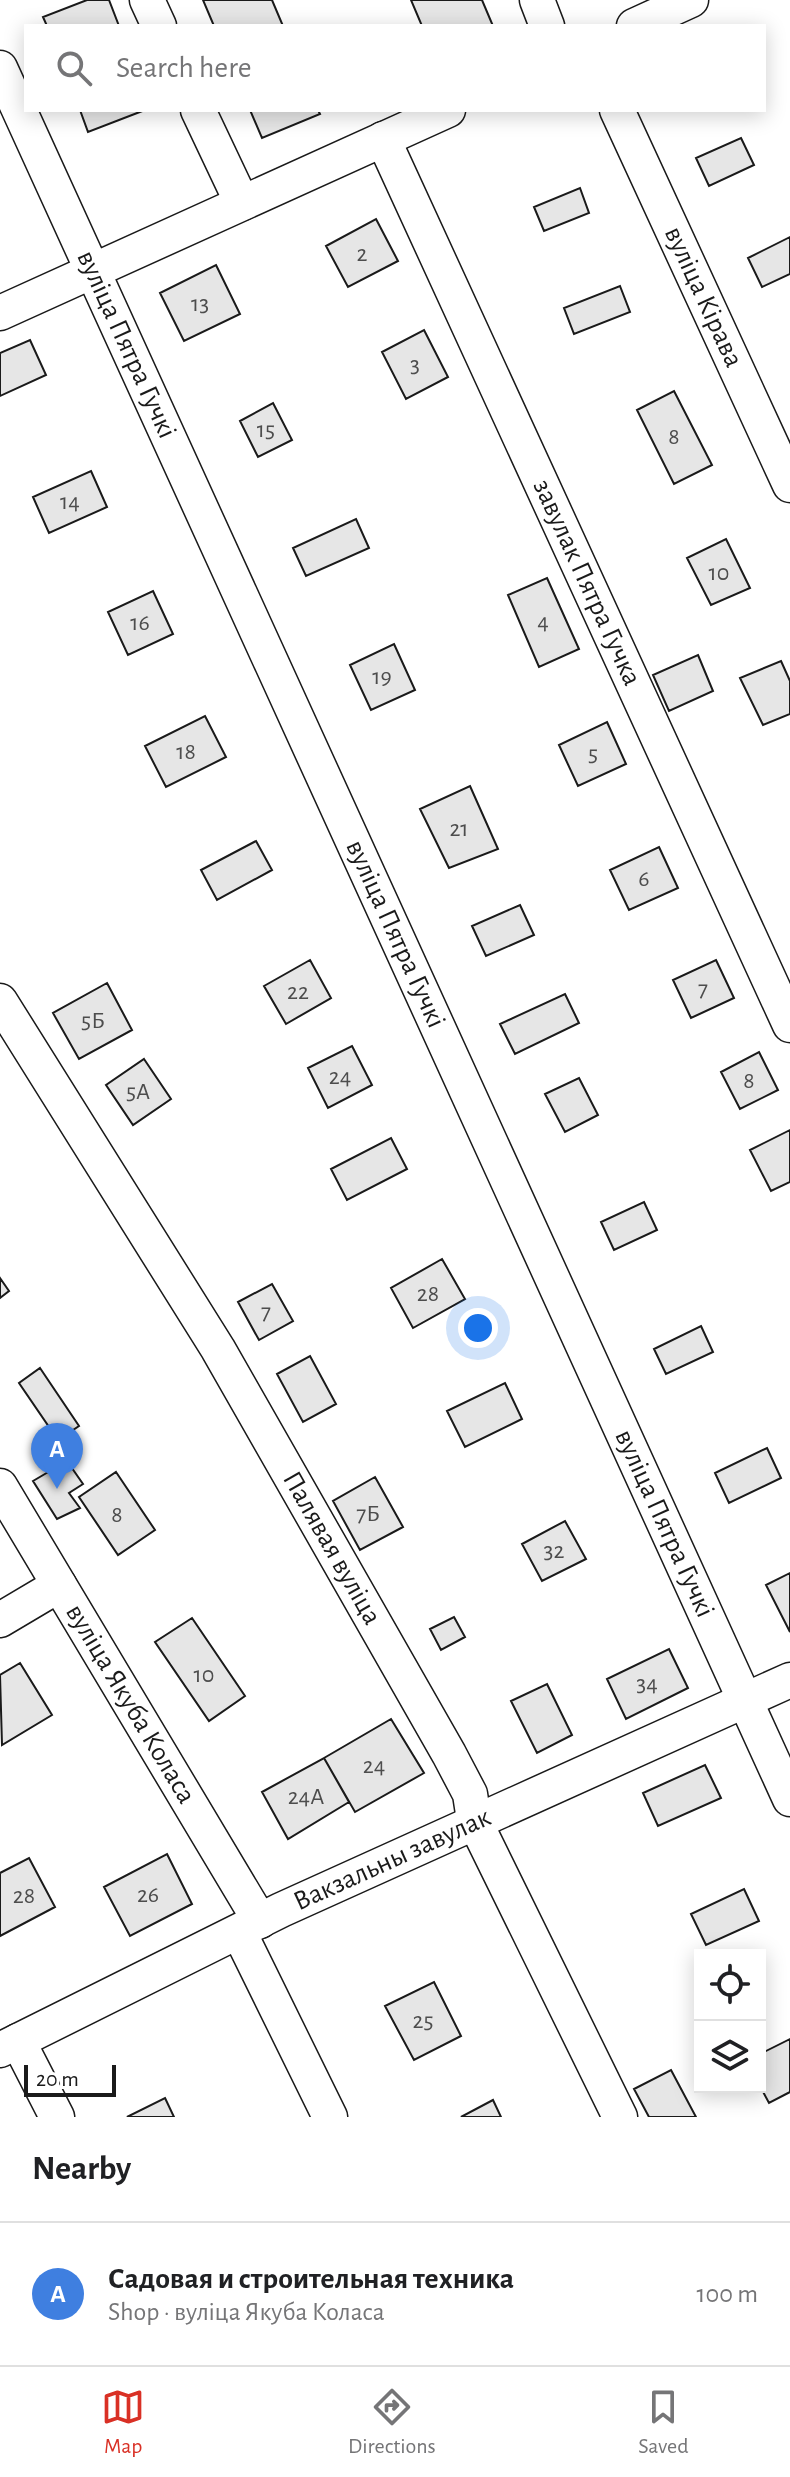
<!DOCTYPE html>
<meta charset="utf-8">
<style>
body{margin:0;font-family:"Alegreya Sans",sans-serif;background:#f2f2f2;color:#202124}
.controls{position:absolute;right:24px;bottom:24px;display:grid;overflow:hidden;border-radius:0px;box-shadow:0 4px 20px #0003}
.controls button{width:72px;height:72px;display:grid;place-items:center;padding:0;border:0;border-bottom:2px solid #e0e0e0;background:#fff;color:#202124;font:40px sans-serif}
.scale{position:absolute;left:24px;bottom:20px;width:92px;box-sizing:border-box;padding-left:8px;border:4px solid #1a1a1a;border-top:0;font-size:22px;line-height:28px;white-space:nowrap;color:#1a1a1a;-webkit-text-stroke:6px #fff;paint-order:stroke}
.you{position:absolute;left:478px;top:1328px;width:28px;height:28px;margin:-20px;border:6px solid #fff;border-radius:50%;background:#1a73e8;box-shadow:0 0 0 12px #1a73e833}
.badge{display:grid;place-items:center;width:52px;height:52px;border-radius:50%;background:#d93025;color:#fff;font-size:26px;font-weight:700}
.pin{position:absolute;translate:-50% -66px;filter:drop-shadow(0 2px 4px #0008)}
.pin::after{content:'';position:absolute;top:42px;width:28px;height:24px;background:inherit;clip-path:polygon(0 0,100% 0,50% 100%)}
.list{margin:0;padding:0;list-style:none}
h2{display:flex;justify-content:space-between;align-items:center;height:104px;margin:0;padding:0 32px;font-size:34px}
h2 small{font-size:26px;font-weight:400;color:#757577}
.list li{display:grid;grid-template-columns:52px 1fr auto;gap:24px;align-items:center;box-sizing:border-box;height:144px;padding:0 32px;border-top:2px solid #e0e0e0}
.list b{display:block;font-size:30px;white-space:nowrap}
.list p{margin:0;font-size:26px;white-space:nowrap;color:#757577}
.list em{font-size:26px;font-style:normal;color:#757577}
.icon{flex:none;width:44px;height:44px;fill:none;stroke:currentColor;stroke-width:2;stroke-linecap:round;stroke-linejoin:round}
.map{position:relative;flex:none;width:790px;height:2117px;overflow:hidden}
.search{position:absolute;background:#fff;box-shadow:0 4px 20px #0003;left:24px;right:24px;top:24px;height:88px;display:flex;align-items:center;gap:20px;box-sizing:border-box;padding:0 28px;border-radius:0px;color:#757577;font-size:30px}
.sheet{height:248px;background:#fff}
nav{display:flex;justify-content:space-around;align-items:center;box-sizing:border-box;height:112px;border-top:2px solid #e0e0e0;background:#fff;font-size:22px;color:#757577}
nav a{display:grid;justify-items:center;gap:4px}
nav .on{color:#d93025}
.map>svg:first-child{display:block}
.building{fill:#e6e6e6;stroke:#1a1a1a;stroke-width:2}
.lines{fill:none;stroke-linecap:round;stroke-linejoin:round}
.minor-casing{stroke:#1a1a1a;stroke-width:37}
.minor{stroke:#fff;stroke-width:34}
.labels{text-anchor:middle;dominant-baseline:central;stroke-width:6;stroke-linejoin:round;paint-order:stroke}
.number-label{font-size:24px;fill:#4d4d4d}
.street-label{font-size:28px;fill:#1a1a1a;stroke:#fff}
</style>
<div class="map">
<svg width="790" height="2117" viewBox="0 0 790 2117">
<rect width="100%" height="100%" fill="#fff"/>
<path class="building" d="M87,0H109L119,26H47L43,17Z
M203,0H272L283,26H214Z
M411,0H482L493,26H422Z
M80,110H145L88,132Z
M250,110H318L320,114L262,138Z
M741,138L754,165L709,186L696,158Z
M580,188L589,213L544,231L534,207Z
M376,219L398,261L348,287L326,246Z
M790,237V274L762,287L748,258Z
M216,265L240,314L184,341L160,293Z
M620,286L630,312L574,334L564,308Z
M424,330L448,377L406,399L382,352Z
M30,340L46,375L0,396V353Z
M674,391L712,465L674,484L637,410Z
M273,403L292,440L258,457L240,421Z
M91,471L107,507L49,533L33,497Z
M356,519L369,548L306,576L293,548Z
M726,539L750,588L711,605L687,558Z
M547,578L579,649L539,667L508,595Z
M153,591L173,634L128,655L108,612Z
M394,644L415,690L371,710L350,665Z
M698,655L713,691L669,711L653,675Z
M781,661L790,681V714L763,725L740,678Z
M205,716L226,757L166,787L145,746Z
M607,722L626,764L578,786L559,745Z
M470,786L498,849L449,868L420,809Z
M256,841L272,870L217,900L201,870Z
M659,847L678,888L629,910L610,870Z
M520,905L534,935L486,956L472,926Z
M310,960L331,998L286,1024L264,986Z
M716,960L734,998L691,1018L673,980Z
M107,983L132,1030L79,1059L53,1013Z
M565,994L579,1023L515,1054L500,1024Z
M352,1046L372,1085L328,1108L308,1068Z
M759,1052L778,1090L740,1109L721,1072Z
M144,1059L171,1099L133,1125L106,1085Z
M579,1078L598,1115L565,1132L545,1094Z
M790,1130V1182L771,1191L750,1150Z
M391,1138L407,1169L347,1200L331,1169Z
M644,1202L657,1230L614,1250L601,1222Z
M442,1259L465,1299L413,1328L391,1288Z
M0,1278L9,1291L0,1298Z
M272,1284L293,1321L259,1340L238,1302Z
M701,1326L713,1352L666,1374L654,1349Z
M310,1356L336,1404L303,1422L277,1374Z
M40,1368L79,1426L58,1440L19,1383Z
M505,1383L522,1419L465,1447L447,1411Z
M767,1448L781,1478L729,1503L715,1473Z
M67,1461L83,1484L69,1493L80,1508L57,1519L33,1481Z
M116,1472L155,1530L118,1555L79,1497Z
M375,1477L403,1527L360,1550L333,1501Z
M565,1521L586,1559L542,1581L522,1544Z
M790,1573V1632L766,1585Z
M454,1617L465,1637L441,1650L430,1629Z
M192,1618L245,1696L209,1721L155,1642Z
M669,1649L688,1688L626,1719L607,1679Z
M20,1663L52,1715L2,1745L0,1675Z
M547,1684L572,1735L537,1753L511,1701Z
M391,1719L424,1773L355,1812L324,1758Z
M324,1758L349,1802L288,1839L262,1792Z
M705,1765L721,1798L658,1826L643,1793Z
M167,1854L192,1904L130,1936L104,1887Z
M29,1858L55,1907L0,1936V1873Z
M744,1889L759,1921L706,1945L691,1914Z
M434,1982L461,2036L414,2060L385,2006Z
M790,2039V2092L769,2103L760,2086V2054Z
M671,2070L696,2117H649L634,2089Z
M165,2098L174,2117H127Z
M493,2100L501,2117H461Z"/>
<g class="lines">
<g class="minor-casing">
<g id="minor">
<path d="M147,0L159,26"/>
<path d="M537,0L547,26"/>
<path d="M634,26L691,0"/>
<path id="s1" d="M0,68L790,1799"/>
<path d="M198,110L242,203"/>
<path id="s2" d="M617,110L790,485"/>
<path id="s3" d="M383,139L790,1025"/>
<path d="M0,313L448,110"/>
<path id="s4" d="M0,1001L218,1349L449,1754L470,1794L474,1820L620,2117"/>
<path id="s5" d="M0,1486L260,1921"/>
<path d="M0,1620L59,1585"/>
<path d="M239,1932L330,2117"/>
<path d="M18,2041L57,2117"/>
<path id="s6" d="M0,2050L281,1910L790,1680"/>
</g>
</g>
<use href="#minor" class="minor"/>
</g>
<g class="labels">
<g class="number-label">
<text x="362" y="254">2</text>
<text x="200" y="304">13</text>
<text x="415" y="365">3</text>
<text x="266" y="430">15</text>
<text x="674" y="437">8</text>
<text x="70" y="502">14</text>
<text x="719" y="573">10</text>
<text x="543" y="622">4</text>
<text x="140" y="623">16</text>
<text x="382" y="677">19</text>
<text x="186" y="752">18</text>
<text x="593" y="754">5</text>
<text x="459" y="829">21</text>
<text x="644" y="879">6</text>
<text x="703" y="989">7</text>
<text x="298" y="992">22</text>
<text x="93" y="1021">5Б</text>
<text x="340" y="1077">24</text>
<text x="749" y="1081">8</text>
<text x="138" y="1092">5А</text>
<text x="428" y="1294">28</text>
<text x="266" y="1312">7</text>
<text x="368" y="1514">7Б</text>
<text x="117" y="1515">8</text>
<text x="554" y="1551">32</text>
<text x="204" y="1675">10</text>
<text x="647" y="1684">34</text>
<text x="374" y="1766">24</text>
<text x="306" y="1797">24А</text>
<text x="148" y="1895">26</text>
<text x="24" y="1896">28</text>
<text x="423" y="2021">25</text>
</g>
<g class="street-label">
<text stroke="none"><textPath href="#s2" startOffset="206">вуліца Кірава</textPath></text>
<text stroke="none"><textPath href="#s1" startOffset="304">вуліца Пятра Гучкі</textPath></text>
<text stroke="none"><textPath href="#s3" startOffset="488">завулак Пятра Гучка</textPath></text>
<text stroke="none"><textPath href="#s1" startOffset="952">вуліца Пятра Гучкі</textPath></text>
<text stroke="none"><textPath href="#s1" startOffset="1600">вуліца Пятра Гучкі</textPath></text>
<text stroke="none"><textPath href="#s4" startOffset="640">Палявая вуліца</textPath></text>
<text stroke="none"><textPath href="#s5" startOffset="254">вуліца Якуба Коласа</textPath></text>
<text stroke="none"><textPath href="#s6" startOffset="436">Вакзальны завулак</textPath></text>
</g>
</g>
</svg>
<div class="controls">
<button><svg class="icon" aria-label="locate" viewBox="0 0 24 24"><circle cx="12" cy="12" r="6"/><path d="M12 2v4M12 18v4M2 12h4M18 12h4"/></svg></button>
<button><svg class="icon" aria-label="layers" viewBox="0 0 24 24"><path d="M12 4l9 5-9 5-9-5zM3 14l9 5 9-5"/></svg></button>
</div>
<div class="scale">20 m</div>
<div class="you"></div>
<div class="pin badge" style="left:57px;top:1489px;background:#3f7fe0">A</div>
<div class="search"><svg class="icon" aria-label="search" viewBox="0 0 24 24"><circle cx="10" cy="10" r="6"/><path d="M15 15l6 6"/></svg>Search here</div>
</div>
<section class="sheet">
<h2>Nearby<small></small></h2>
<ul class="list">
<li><span class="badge" style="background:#3f7fe0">A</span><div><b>Садовая и строительная техника</b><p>Shop · вуліца Якуба Коласа</p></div><em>100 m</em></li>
</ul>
</section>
<nav>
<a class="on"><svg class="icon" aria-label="map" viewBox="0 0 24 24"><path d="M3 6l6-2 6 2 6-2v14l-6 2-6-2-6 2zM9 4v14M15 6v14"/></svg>Map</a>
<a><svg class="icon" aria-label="directions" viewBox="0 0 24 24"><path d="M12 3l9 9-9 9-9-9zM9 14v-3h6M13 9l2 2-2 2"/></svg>Directions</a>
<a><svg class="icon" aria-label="saved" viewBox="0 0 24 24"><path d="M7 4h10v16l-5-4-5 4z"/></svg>Saved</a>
</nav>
